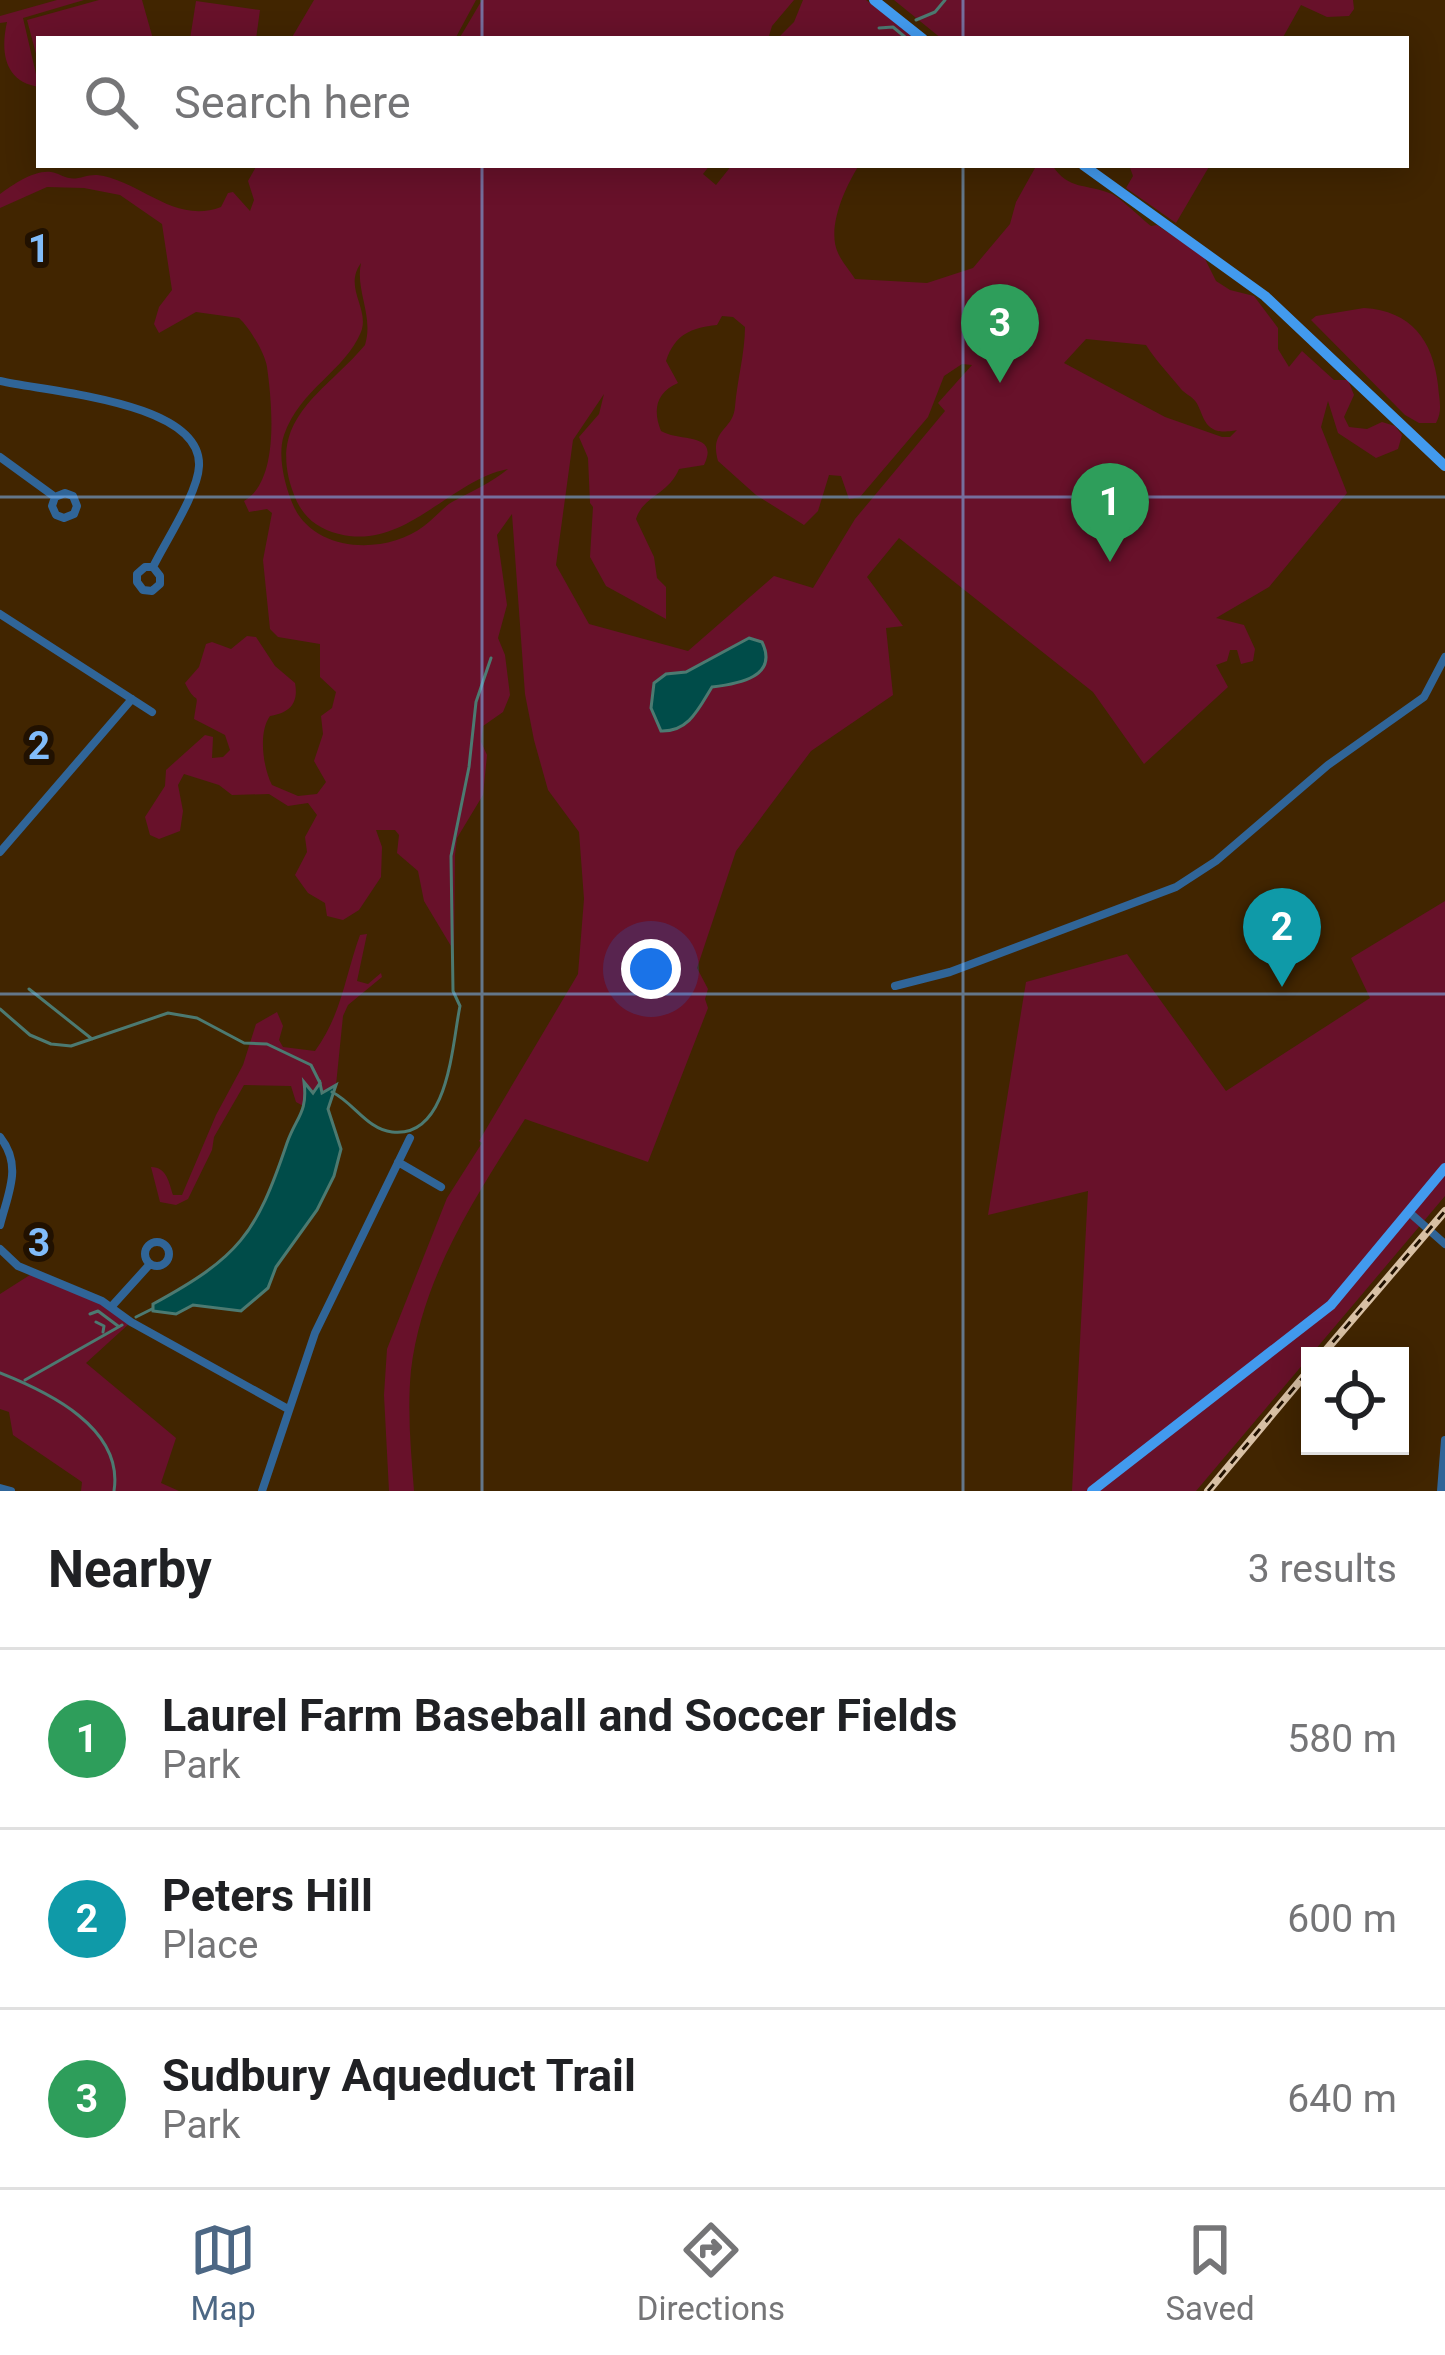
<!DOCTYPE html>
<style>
body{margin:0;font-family:Roboto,sans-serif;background:#f6f6f6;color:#202124}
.controls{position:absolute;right:36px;bottom:36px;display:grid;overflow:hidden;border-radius:0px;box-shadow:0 6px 30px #0003}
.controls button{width:108px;height:108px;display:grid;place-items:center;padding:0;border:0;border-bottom:3px solid #e0e0e0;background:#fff;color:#202124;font:60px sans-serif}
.you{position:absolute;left:651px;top:969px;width:42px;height:42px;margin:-30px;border:9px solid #fff;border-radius:50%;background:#1a73e8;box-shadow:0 0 0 18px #1a73e833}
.badge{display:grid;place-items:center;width:78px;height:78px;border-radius:50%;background:#4c6784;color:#fff;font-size:39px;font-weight:700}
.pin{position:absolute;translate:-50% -99px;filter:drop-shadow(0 3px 6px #0008)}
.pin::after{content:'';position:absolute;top:63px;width:42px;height:36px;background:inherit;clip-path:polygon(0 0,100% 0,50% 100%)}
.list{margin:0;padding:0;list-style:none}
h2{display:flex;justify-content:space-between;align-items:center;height:156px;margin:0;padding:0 48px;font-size:51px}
h2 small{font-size:39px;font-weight:400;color:#757577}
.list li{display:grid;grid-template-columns:78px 1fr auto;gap:36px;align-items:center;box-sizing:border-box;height:180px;padding:0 48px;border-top:3px solid #e0e0e0}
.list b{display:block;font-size:45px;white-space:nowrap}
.list p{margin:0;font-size:39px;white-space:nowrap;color:#757577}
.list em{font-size:39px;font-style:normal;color:#757577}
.icon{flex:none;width:66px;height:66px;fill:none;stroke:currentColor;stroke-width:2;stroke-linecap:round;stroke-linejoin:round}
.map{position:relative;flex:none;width:1445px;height:1491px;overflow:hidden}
.search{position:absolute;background:#fff;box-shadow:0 6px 30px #0003;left:36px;right:36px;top:36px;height:132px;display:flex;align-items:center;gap:30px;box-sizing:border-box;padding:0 42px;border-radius:0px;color:#757577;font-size:45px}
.sheet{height:696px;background:#fff}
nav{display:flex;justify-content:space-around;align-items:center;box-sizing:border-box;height:168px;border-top:3px solid #e0e0e0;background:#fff;font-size:33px;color:#757577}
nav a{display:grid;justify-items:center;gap:6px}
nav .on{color:#4c6784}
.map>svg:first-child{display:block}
.green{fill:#68112a;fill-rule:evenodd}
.water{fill:#004c49;stroke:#4c7a71;stroke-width:3}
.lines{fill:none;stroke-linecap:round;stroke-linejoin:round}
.stream{stroke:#4c7a71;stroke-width:3}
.minor{stroke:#306598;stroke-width:8}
.major{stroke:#429aee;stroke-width:10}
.rail-casing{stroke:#d8c0a4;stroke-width:8}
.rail{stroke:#211100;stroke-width:3;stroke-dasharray:9;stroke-linecap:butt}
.grid{fill:none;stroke:#81bcfa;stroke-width:3;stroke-opacity:0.55}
.grid-label{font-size:39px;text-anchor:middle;font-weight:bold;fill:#81bcfa;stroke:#211100;stroke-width:12;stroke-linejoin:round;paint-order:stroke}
</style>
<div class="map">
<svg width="1445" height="1491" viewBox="0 0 1445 1491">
<rect width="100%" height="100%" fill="#412500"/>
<path class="green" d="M57,0H84L23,18L39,87C5,82 0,53 7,22L0,23V16Z
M99,0H142L153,39H39V65L27,20Z
M314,0H476L455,39H291Z
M482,0H794L772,26L768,39H459Z
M803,0H866L916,39H777L794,22Z
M894,0H1353L1354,9L1349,16L1327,17L1301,5L1282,39H942Z
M196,1L260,10L256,39H190Z
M257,165H710L703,174L716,185L732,165H859C846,186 826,227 838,253C842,262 850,271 855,279L927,283L973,268L1010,224L1016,202L1035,168L1052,165C1069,191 1086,183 1112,194C1119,197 1142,219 1151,226L1157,225L1204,257L1216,281L1230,290L1254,296L1278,328V349L1289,367L1302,351L1334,380H1348L1354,395L1344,417L1349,427L1367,429L1382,422L1395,426L1402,435L1398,449L1376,458L1338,433L1328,401L1321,427L1347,493L1269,587L1216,618L1244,625L1255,649L1253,661L1241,664L1237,650H1230L1227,661L1216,665L1228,687L1144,764L1093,692L899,538L867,577L903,626L886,628L893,695L811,751L736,851L697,968L708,989L705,999L708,1008L648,1162L525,1119C476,1196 422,1277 411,1370C407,1411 411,1451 414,1491H389L384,1395L387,1349L447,1198L482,1143L479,1141L578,974L584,899L579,832L548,790L534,740L525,694L512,514L497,535L507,605L498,638L505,655L510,695L503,712L483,726L481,742L487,755L483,795L457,838L455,855L454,951L424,901L418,871L397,853L399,835L395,830H376L382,847L381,877L359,910L343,920L327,916L325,903L308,893L295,875L307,852L305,837L317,815L308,803L288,806L269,794L232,795L219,785L184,774L178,785L183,811L180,831L159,839L150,835L145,817L165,786L166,770L205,735L213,737L212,758L223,757L230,750L225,735L194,719C199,685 198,710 185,683L199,667L206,644L212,642L231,649L247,636L256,637L275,666L295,683C299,704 289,713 270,716C258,732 263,768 272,785L298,796L317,794L326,782L314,761L323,734L321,716L332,708L336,692L320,677V644L278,637L270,629L263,560L272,513L267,509L249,512L244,501C280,481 272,403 267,367C265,353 249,327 239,318L196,312L159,333L154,324L159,307L172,290L162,224L120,195L84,188L47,187L0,208V194C14,184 34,170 51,172C58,173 63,177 69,178C78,180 88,174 97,175C140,180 174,225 221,207L228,193L233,192L250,211L254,200L248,181ZM361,263C355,290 374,316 365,345C326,392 266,418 293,492C301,515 315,528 339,534C405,551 450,480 508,469C491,483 472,491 452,502C441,509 434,519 424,526C386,555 316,553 294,507C285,487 277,456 284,435C300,389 345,371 361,332C370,308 343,288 361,263ZM722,316L733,317L745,327C745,353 737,381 735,407C733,431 709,429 718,461L756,495L804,525L818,511L829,475L841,476L849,499L860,497L928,417L944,376L962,364L972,365L938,403L945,411L855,519L813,588L774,576L688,651L589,624L556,565L573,440L604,394L599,414L579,437L588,458L590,503L593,507L590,557L606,586L666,619V587L657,578L654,557L636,519C643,496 668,495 679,469L704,465C720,432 679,442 661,431C652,409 657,392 678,383L666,361C675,334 691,328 717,325ZM1086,339L1146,345C1157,362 1169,374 1181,389C1185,394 1192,396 1196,402C1203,413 1203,427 1218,431C1222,432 1235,431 1237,430L1230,437H1222L1165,417L1064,363Z
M1129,165H1210L1176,223L1126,188L1133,176Z
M1364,308C1411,311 1433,340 1438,385C1439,400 1443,410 1436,423H1419L1405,415L1311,320L1316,316Z
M1445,901V1196L1196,1491H1072L1088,1191L988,1215L1026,982L1127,954L1226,1091L1370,998L1351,958Z
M367,934L357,981L368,984L381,973L382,977L348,1005L343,1016L336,1085L321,1095L320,1085L313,1093L306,1084L305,1107L296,1102L291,1086L244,1085L214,1137L212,1150L188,1199L176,1205L160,1202L151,1167C167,1167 169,1183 173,1195H182L216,1115L243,1065L256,1024L277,1012L283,1026L279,1040L283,1047L315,1051C342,1014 345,976 360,935Z
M33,1273L93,1296L131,1322L86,1363L176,1438L161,1483L179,1491H81L82,1482L13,1435L9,1412L0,1409V1294Z"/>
<path class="water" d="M749,638L762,642C779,677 738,684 712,687C699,708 689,732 661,731L651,708L654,683L666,674L686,672Z
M304,1082L313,1093L320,1083L322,1093L336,1085L328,1109L341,1149L334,1176L317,1210L276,1267L268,1288L241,1311L193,1305L176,1314L153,1311V1304C239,1257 256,1235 287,1143C296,1117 308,1113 304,1082Z"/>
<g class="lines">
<path class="stream" d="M916,20L935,12L945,0
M879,28L893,27L905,37
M29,989L92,1039
M0,1009L30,1035L51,1044L71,1046L168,1013L197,1018L244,1043L267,1044L311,1065L320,1083
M332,1092C354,1103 367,1129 392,1132C449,1139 452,1044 460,1006L453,991L451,856L469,767L476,702L491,658
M90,1314L98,1311L118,1326
M136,1317L152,1309
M96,1322L104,1326L103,1332
M0,1373C48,1392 124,1428 114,1491
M25,1380L122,1325"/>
<path class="minor" d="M0,381C46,392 202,401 199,466C198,493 165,542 153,567H145L137,574V582L143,590L152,591L160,584V576L153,567
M0,457L55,497L65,493L73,496L77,506L74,514L64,518L56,515L52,506L55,497
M0,614L152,712
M0,852L132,699
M895,986L950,972L1176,887L1216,861L1328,765L1424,697L1445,657
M0,1137C23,1166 8,1193 0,1225
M398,1162L441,1187
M1410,1213L1445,1244
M145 1254a12 12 0 1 1 24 0a12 12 0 1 1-24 0Z
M0,1249L18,1266L102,1301L131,1322L288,1409
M112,1306L150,1264
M0,1488L11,1491
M262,1491L315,1333L410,1138
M1441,1491L1445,1440"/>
<path class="major" d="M874,0L923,39
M1083,165L1265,296L1445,466
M1092,1491L1331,1305L1445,1168"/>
<g class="rail-casing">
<path id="rail" d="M1321,1356L1445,1211
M1208,1491L1310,1369"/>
</g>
<use href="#rail" class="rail"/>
</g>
<path class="grid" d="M482,0V39M963,0V39M482,165V1491M963,165V1491M0,497H1445M0,994H1445"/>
<g class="grid-label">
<text x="39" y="262">1</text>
<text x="39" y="759">2</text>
<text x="39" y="1256">3</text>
</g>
</svg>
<div class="controls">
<button><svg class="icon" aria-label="locate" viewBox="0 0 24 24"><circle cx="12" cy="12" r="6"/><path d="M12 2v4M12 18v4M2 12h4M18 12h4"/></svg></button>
</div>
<div class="you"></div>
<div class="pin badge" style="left:1110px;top:562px;background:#2e9e5b">1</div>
<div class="pin badge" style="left:1282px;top:987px;background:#0f9aa8">2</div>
<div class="pin badge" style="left:1000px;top:383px;background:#2e9e5b">3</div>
<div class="search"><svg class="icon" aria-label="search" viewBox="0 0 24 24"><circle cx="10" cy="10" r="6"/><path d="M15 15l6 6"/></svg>Search here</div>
</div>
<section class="sheet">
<h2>Nearby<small>3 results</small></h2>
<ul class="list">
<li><span class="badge" style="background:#2e9e5b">1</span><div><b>Laurel Farm Baseball and Soccer Fields</b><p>Park</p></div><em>580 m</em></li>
<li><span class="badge" style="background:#0f9aa8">2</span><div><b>Peters Hill</b><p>Place</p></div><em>600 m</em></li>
<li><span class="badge" style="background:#2e9e5b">3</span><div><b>Sudbury Aqueduct Trail</b><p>Park</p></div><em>640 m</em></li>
</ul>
</section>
<nav>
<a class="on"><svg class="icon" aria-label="map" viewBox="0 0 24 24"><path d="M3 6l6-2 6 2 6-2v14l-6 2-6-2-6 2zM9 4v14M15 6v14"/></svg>Map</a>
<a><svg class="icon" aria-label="directions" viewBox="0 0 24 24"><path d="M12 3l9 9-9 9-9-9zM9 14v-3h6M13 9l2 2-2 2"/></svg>Directions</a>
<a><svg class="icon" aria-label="saved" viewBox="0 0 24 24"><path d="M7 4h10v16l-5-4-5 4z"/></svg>Saved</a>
</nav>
